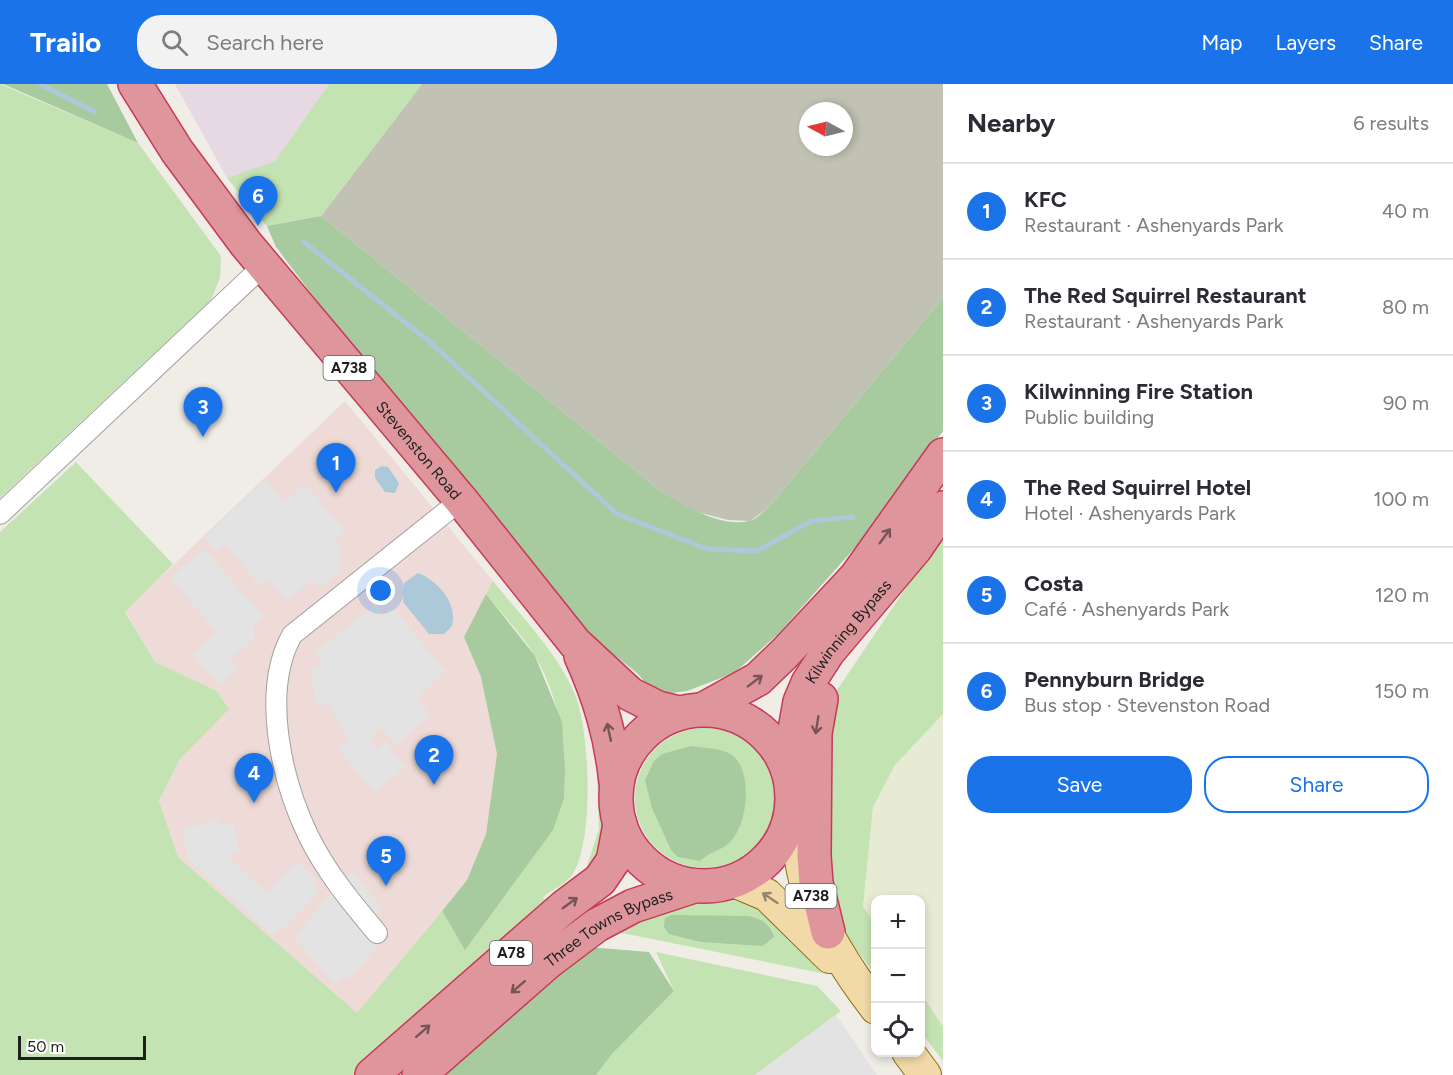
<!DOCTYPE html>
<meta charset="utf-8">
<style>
body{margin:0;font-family:Figtree,sans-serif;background:#f2f2f3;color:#2b2b33}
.controls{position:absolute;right:18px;bottom:18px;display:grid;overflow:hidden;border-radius:12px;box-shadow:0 3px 9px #0003}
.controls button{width:54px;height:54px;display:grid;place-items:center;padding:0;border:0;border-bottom:2px solid #e1e1e2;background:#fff;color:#2b2b33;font:30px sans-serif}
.compass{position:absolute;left:799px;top:18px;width:54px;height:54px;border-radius:50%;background:#fff;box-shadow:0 3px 9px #0003;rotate:277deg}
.scale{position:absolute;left:18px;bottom:15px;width:128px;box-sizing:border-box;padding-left:6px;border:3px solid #1f1f1f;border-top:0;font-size:16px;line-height:21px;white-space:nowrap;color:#1f1f1f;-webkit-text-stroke:4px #fff;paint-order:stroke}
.you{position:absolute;left:381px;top:507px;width:21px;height:21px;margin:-15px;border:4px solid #fff;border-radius:50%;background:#1a73e8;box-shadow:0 0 0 9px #1a73e833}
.badge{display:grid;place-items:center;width:39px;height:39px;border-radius:50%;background:#1a73e8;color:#fff;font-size:20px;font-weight:700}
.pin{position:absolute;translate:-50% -50px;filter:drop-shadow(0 2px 3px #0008)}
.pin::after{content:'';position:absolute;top:32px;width:21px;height:18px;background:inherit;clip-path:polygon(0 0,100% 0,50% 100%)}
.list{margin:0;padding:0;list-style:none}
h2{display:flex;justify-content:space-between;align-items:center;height:78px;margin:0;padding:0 24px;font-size:26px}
h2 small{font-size:20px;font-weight:400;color:#7c7c81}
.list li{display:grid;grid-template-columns:39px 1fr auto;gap:18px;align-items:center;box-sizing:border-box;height:96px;padding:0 24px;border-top:2px solid #e1e1e2}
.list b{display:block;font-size:22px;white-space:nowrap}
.list p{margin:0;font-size:20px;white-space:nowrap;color:#7c7c81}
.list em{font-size:20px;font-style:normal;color:#7c7c81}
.actions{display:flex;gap:12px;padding:18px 24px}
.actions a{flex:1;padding:14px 0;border:2px solid #1a73e8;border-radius:24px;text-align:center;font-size:21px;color:#1a73e8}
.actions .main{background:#1a73e8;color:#fff}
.icon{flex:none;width:33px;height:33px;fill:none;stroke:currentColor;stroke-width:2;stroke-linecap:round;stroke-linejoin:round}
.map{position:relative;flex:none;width:943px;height:991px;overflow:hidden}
header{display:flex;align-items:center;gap:36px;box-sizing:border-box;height:84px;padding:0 30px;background:#1a73e8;color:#fff}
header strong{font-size:28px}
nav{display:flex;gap:33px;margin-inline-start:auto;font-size:21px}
.search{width:420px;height:54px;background:#f2f2f3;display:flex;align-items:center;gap:15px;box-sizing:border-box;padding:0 21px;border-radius:24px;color:#7c7c81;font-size:22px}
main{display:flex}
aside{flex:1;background:#fff}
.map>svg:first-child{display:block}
.commercial{fill:#eedbd7}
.industrial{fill:#e7d9e3}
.construction{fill:#c1c2b3;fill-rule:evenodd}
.farmland{fill:#e7ebd4}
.grass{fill:#c4e3b2}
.forest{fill:#a7ca9f}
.parking{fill:#e3e3e3}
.water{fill:#abc9d8}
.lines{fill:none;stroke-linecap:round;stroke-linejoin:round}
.stream{stroke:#abc9d8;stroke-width:5}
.street-casing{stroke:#a0a0a0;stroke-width:22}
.primary-casing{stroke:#8a6f10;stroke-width:34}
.highway-casing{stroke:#c83859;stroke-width:36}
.street{stroke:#fff;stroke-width:20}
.primary{stroke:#f2daa8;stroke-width:32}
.highway{stroke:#de969c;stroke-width:33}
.oneway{stroke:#755557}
.oneway2{stroke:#93866a}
.labels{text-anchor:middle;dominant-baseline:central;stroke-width:4.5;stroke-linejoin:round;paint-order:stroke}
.shield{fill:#fff;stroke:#626262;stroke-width:1.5}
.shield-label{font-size:15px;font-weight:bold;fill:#1f1f1f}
.street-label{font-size:16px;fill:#1f1f1f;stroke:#fff}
</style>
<header>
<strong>Trailo</strong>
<div class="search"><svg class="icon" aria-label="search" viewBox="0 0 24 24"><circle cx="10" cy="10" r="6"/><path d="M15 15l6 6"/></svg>Search here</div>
<nav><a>Map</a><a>Layers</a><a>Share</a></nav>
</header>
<main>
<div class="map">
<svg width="943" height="991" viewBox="0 0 943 991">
<rect width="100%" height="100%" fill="#efede6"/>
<path class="commercial" d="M345,317L493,497L464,553L481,593L497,670L486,750L467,796L357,930L178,773L159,718L180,675L229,624L217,607L155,578L125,527Z"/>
<path class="industrial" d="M175,0H329L275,78L227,94Z"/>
<path class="construction" d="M422,0H943V214L768,424L750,437L728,436L689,426L658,405L321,132ZM808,27H844V63H808Z"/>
<path class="farmland" d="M943,630V943L921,909L920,816H876L875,841L863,822L873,723L895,681Z"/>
<path class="grass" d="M0,0L138,59L221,172L220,194L211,216L0,414Z
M329,0H422L321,132L267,142L227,94L275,77Z
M76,378L173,480L125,528L155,578L217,607L229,625L180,675L159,717L178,773L357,929L442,827L465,865L564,714C566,664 561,616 535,572C522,550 502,530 486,510L493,497C521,532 556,567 574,608C590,643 595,758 572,791C567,799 552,806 543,813L545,816L531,828L534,834L473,881L353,991H0V448Z
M943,449V630L895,681L873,723L863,822L875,841V890L842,847L821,760L835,609Z
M595,644C601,673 613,744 599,771C595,779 589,787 583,794L599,745Z
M635 714a70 70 0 1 1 140 0a70 70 0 1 1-140 0Z
M748,815L791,848L826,890L612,847C657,830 699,812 748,815Z
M656,868L817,902L841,927L755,991H596L612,970L674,907Z
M921,909L943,943V977L921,948Z"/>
<path class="forest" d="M3,0H107L138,59Z
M321,132L658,405C680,420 720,444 749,437C755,436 763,428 768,424L943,214V347L859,459L778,550L734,589L687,607L672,609L651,605L637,589L595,556L326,229L276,163L267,142Z
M486,510L535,572L562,638L565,686L564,714L553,746L465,866L442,827L467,796L486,750L497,670L481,593L464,553Z
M691,662C703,664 722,664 732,671C753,687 748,739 731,757C723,766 709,768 700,777L678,773L671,766L652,724L645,696L654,677L662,670Z
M672,831L748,832C762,835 769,839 774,853L763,862L701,858L669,850L664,843L665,834Z
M588,863L649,868L674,907L612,970L596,991H443Z"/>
<path class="parking" d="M265,395L284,418L305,400L345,447L334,457L340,465V487L319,504L312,496L286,517L270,496L260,502L226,461L217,469L204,454Z
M204,465L263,532L252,543L255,547L254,555L229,576L237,586L220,601L193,570L217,548L170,494Z
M375,521L382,532L393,524L445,587L417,614L431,631L396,661L381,643L373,651L372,658L376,666L386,658L405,683L376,709L338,665L348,657L329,620L317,622L310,585L323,582V579L315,569Z
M219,736L220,742L233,739L240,768L229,770L230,775L267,809L297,777L316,794L312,799L320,806L284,845L281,842L272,851L188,775L182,745Z
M353,788L382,824L372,832L383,857L348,895L344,893L334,900L294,853L343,795Z
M836,931L877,991H755Z"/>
<path class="water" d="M382,382L388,383L399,399L395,409L385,408L375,394V386Z
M418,489C438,497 458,519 452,542L444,550H429L403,518L404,499Z"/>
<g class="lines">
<path class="stream" d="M40,0L95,28
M304,158L431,259L617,430L707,465L757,467L811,437L853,433"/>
<g class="street-casing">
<path id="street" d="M0,430L264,181
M377,849C351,818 326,788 308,751C281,695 261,607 292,551L461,416"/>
</g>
<g class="primary-casing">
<path id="primary" d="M793,716C798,743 798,772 806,799C818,841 849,889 876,924
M734,797L767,811L830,873
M908,968L925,991"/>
</g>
<g class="highway-casing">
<g id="highway">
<path id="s1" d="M135,0L177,67L246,160L461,416L575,559L630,610L658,624L679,629"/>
<path d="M581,572C600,614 611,652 616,698"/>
<path d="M821,615L815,649L814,772L816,799L828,848"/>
<path d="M704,625L758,595L785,569L856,493L943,371"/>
<circle cx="704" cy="714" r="88"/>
<path id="s2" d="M788,685L800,618L808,599L828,568L915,465L943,424"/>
<path d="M372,991L564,823L600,796L613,777L620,740"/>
<path id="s3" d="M419,991L548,878L597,841L633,822L694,802"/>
</g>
</g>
<use href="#street" class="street"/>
<use href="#primary" class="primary"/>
<use href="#highway" class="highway"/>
</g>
<defs><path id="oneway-shaft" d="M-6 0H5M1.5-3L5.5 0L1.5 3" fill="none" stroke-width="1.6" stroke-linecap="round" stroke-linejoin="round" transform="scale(1.5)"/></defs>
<g class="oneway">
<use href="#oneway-shaft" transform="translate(885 452) rotate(-54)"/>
<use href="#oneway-shaft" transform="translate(755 597) rotate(-37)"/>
<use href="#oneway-shaft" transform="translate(817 641) rotate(99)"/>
<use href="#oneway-shaft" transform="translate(609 648) rotate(-102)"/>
<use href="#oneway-shaft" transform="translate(570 819) rotate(-36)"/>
<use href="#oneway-shaft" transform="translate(518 903) rotate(139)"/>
<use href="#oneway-shaft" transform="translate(423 947) rotate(-41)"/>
</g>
<use class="oneway2" href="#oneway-shaft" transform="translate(770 814) rotate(-146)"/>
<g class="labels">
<g class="shield">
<rect x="323.5" y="272" width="51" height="24" rx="4.5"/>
<rect x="785.5" y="800" width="51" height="24" rx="4.5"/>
<rect x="490" y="857" width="42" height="24" rx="4.5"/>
</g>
<g class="shield-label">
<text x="349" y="284">A738</text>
<text x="811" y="812">A738</text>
<text x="511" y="869">A78</text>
</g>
<g class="street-label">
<text stroke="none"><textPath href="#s1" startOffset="464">Stevenston Road</textPath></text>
<text stroke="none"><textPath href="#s2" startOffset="154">Kilwinning Bypass</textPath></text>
<text stroke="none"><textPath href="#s3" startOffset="242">Three Towns Bypass</textPath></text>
</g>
</g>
</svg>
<div class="controls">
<button>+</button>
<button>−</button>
<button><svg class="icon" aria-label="locate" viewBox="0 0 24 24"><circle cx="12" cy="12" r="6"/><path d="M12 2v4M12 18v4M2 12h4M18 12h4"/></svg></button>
</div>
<svg class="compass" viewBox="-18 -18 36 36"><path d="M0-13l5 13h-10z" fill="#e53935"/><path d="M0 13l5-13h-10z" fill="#7c7c81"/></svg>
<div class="scale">50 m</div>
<div class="you"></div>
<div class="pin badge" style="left:336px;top:409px">1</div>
<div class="pin badge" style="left:434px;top:701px">2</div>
<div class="pin badge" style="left:203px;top:353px">3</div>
<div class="pin badge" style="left:254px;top:719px">4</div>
<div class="pin badge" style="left:386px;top:802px">5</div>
<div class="pin badge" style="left:258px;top:142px">6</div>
</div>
<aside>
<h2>Nearby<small>6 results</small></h2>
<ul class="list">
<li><span class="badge">1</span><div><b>KFC</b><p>Restaurant · Ashenyards Park</p></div><em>40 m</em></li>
<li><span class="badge">2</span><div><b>The Red Squirrel Restaurant</b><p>Restaurant · Ashenyards Park</p></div><em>80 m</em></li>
<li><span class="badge">3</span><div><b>Kilwinning Fire Station</b><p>Public building</p></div><em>90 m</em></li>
<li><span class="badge">4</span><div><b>The Red Squirrel Hotel</b><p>Hotel · Ashenyards Park</p></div><em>100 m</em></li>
<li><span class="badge">5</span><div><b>Costa</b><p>Café · Ashenyards Park</p></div><em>120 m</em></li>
<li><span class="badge">6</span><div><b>Pennyburn Bridge</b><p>Bus stop · Stevenston Road</p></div><em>150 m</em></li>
</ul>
<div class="actions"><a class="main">Save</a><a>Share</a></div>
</aside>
</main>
